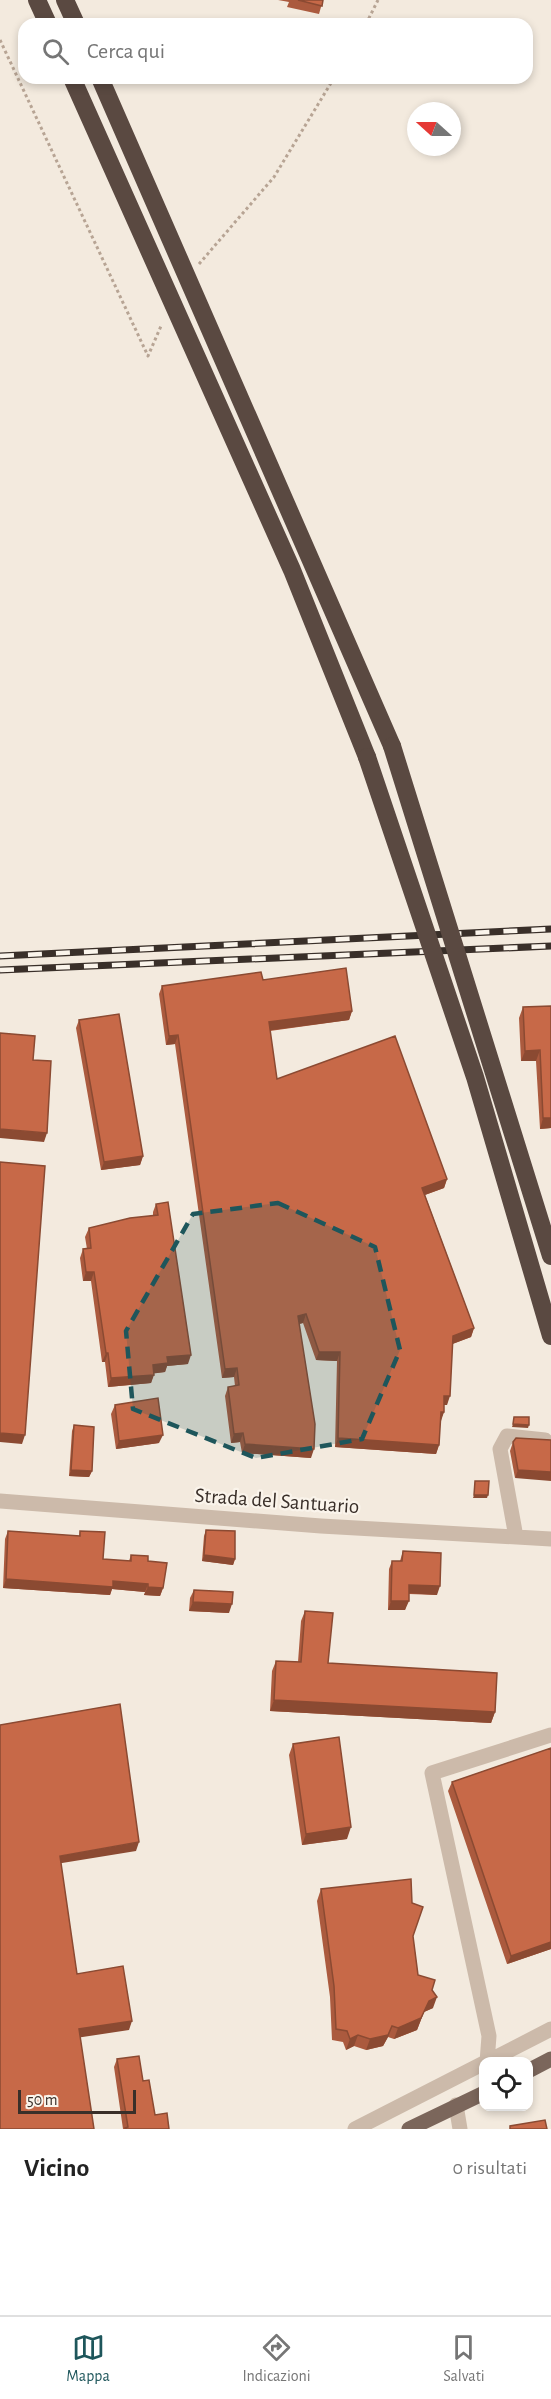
<!DOCTYPE html>
<html lang="it">
<style>
body{margin:0;font-family:"Alegreya Sans",sans-serif;background:#f6f6f6;color:#222}
.controls{position:absolute;right:18px;bottom:18px;display:grid;overflow:hidden;border-radius:12px;box-shadow:0 3px 9px #0003}
.controls button{width:54px;height:54px;display:grid;place-items:center;padding:0;border:0;border-bottom:2px solid #e0e0e0;background:#fff;color:#222;font:30px sans-serif}
.compass{position:absolute;left:407px;top:102px;width:54px;height:54px;border-radius:50%;background:#fff;box-shadow:0 3px 9px #0003;rotate:291deg}
.scale{position:absolute;left:18px;bottom:15px;width:118px;box-sizing:border-box;padding-left:6px;border:3px solid #392f29;border-top:0;font-size:16px;line-height:21px;white-space:nowrap;color:#392f29;-webkit-text-stroke:4px #faf4eb;paint-order:stroke}
.list{margin:0;padding:0;list-style:none}
h2{display:flex;justify-content:space-between;align-items:center;height:78px;margin:0;padding:0 24px;font-size:26px}
h2 small{font-size:20px;font-weight:400;color:#767676}
.icon{flex:none;width:33px;height:33px;fill:none;stroke:currentColor;stroke-width:2;stroke-linecap:round;stroke-linejoin:round}
.map{position:relative;flex:none;width:551px;height:2129px;overflow:hidden}
.search{position:absolute;background:#fff;box-shadow:0 3px 9px #0003;left:18px;right:18px;top:18px;height:66px;display:flex;align-items:center;gap:15px;box-sizing:border-box;padding:0 21px;border-radius:18px;color:#767676;font-size:22px}
.sheet{height:186px;background:#fff}
nav{display:flex;justify-content:space-around;align-items:center;box-sizing:border-box;height:84px;border-top:2px solid #e0e0e0;background:#fff;font-size:16px;color:#767676}
nav a{display:grid;justify-items:center;gap:3px}
nav .on{color:#1e565b}
.map>svg:first-child{display:block}
.lines{fill:none;stroke-linecap:round;stroke-linejoin:round}
.path{stroke:#b7a494;stroke-width:3;stroke-dasharray:3 3;stroke-linecap:butt}
.minor{stroke:#ccbaaa;stroke-width:15}
.major{stroke:#7b665b;stroke-width:15}
.highway{stroke:#5a4941;stroke-width:18}
.rail-casing{stroke:#392f29;stroke-width:7}
.rail{stroke:#faf4eb;stroke-width:4.5;stroke-dasharray:14;stroke-linecap:butt}
.highway-bridge{stroke:#5a4941;stroke-width:18}
.wall{fill:#ab5a3e}
.shaded-wall{fill:#8b4a32}
.building{fill:#c76948;stroke:#8b4a32;stroke-width:1.5}
.marked{fill:#1e565b;fill-opacity:0.2;stroke:#1e565b;stroke-width:4.5;stroke-dasharray:12 8;stroke-linejoin:round}
.labels{text-anchor:middle;dominant-baseline:central;stroke-width:4.5;stroke-linejoin:round;paint-order:stroke}
.street-label{font-size:21px;fill:#392f29;stroke:#faf4eb}
</style>
<div class="map">
<svg width="551" height="2129" viewBox="0 0 551 2129">
<rect width="100%" height="100%" fill="#f3eade"/>
<g class="lines">
<path class="path" d="M366,24L378,0
M0,40L148,356L161,326
M199,264L274,177L334,78"/>
<path class="minor" d="M0,1501L321,1526L551,1539
M516,1537L500,1449L507,1436L545,1440
M487,2062L489,2036L432,1773L551,1735
M487,2062L551,2029
M456,2105L460,2129
M355,2129L484,2063"/>
<path class="major" d="M528,2071L551,2059
M409,2129L484,2093"/>
<path class="highway" d="M37,0L48,24
M65,0L76,24
M72,78L292,570L367,757
M100,78L392,746"/>
<g class="rail-casing">
<path id="rail" d="M0,956L551,929
M0,970L551,946"/>
</g>
<use href="#rail" class="rail"/>
<path class="highway-bridge" d="M392,746L551,1256
M367,757L475,1077L551,1336"/>
</g>
<path class="wall" d="M278,0H323L319,14L287,7L289,2Z
M263,980L352,1011L349,1020L270,1031L277,1079L447,1179L444,1188L425,1195L474,1328L471,1337L452,1344L447,1405H444V1412L440,1421L439,1445L436,1454L335,1447L337,1361L316,1360L303,1323L299,1324L311,1458L242,1453L240,1442L231,1443L225,1396L228,1387L235,1386L234,1377L222,1378L175,1044L166,1045L159,994L162,986Z
M551,1006V1128L540,1129L536,1061H521L519,1018L523,1007Z
M79,1020L143,1156L140,1165L101,1170L76,1028Z
M156,1204L188,1364L167,1366L165,1372L154,1373L151,1383L108,1387L105,1362H102L91,1281H83L80,1258L83,1249H87L85,1237L89,1228L153,1216V1212Z
M115,1405L159,1443L116,1449L111,1414Z
M74,1425L92,1471L89,1477L69,1476L72,1431Z
M551,1440L515,1478L510,1451L513,1442Z
M206,1530L235,1559L233,1565L202,1561L204,1536Z
M8,1531L79,1536L80,1531L103,1559L129,1561L131,1555L148,1561L163,1588L160,1596L144,1595L145,1592L112,1589L110,1595L3,1588L5,1539Z
M403,1551L437,1595L409,1594L405,1610H388L389,1569L392,1561H400Z
M194,1590L229,1613L189,1611L190,1598Z
M305,1611L328,1663L495,1712L491,1723L270,1711L272,1671L276,1661L298,1662L301,1621Z
M293,1744L347,1839L302,1845L289,1755Z
M551,1748V1949L507,1964L448,1791L452,1782Z
M321,1889L413,1936L418,1975L432,1990L433,2008L424,2012L417,2030L394,2039L388,2037L383,2046L366,2050L354,2046L346,2050L343,2042L332,2040L330,1997L317,1901Z
M117,2059L143,2081L155,2115L169,2129H123L114,2067Z"/>
<path class="shaded-wall" d="M352,1011L349,1020L265,1031L269,1022Z
M178,1035L175,1044L166,1045L169,1036Z
M540,1050L536,1061H521L525,1051Z
M543,1118H551V1128L540,1129Z
M0,1129L47,1133L44,1142L0,1138Z
M143,1156L140,1165L101,1170L104,1162Z
M447,1179L444,1188L419,1197L422,1188Z
M86,1272H94L91,1281H83Z
M306,1314L303,1323L295,1325L298,1316Z
M474,1328L471,1337L450,1345L453,1336Z
M319,1352H340L337,1361L316,1360Z
M106,1353H108L105,1362H102Z
M191,1355L188,1364L167,1366L165,1372L150,1374L153,1365L167,1357Z
M237,1368L234,1377L222,1378L225,1369Z
M154,1375L151,1383L108,1387L111,1378Z
M444,1396H450L447,1405H441Z
M441,1412H444L441,1421H438Z
M513,1424L529,1425L528,1428L512,1427Z
M0,1433L25,1435L22,1444L0,1442Z
M243,1433L240,1442L231,1443L234,1434Z
M163,1435L159,1443L116,1449L119,1441Z
M338,1438L439,1445L436,1454L335,1447Z
M245,1444L314,1449L311,1458L242,1453Z
M71,1470L92,1471L89,1477L69,1476Z
M518,1470L551,1472V1481L515,1478Z
M474,1495H488L487,1498H473Z
M204,1555L235,1559L233,1565L202,1561Z
M6,1579L113,1581L148,1584L145,1592L112,1589L110,1595L3,1588Z
M409,1585L440,1586L437,1595L406,1593Z
M148,1587L163,1588L160,1596L144,1595Z
M391,1601H409L405,1610H388Z
M193,1602L232,1604L229,1613L189,1611Z
M274,1700L495,1712L491,1723L270,1711Z
M351,1827L347,1839L302,1845L306,1834Z
M139,1842L136,1851L56,1864L60,1856Z
M551,1942V1949L507,1964L511,1956Z
M437,1997L433,2008L424,2012L417,2030L394,2039L398,2028L429,2001Z
M132,2021L129,2030L76,2038L79,2029Z
M392,2026L388,2037L383,2046L366,2050L370,2039Z
M358,2035L354,2046L346,2050L350,2039Z"/>
<path class="building" d="M298,0H323L322,6Z
M346,968L352,1011L269,1022L277,1079L395,1036L447,1179L422,1188L474,1328L453,1336L450,1396H444V1412H441L439,1445L338,1438L340,1352H319L306,1314L298,1316L315,1424L314,1449L245,1444L243,1433L234,1434L228,1387L239,1385L237,1368L225,1369L178,1035L169,1036L162,986L261,972L263,980Z
M551,1006V1118H543L540,1050L525,1051L523,1007Z
M119,1014L143,1156L104,1162L79,1020Z
M0,1033L35,1036L33,1060L51,1061L47,1133L0,1129Z
M0,1162L45,1166L25,1435L0,1433Z
M168,1202L191,1355L167,1357L168,1363L153,1365L154,1375L111,1378L108,1353H106L94,1272H86L83,1249L91,1248L89,1228L130,1218L158,1215L156,1204Z
M158,1398L163,1435L119,1441L115,1405Z
M514,1417H529V1425L513,1424Z
M74,1425L94,1427L92,1471L71,1470Z
M516,1438L551,1440V1472L518,1470L513,1442Z
M475,1481H489L488,1495H474Z
M206,1530L235,1531V1559L204,1555Z
M8,1531L80,1536V1531L105,1532L103,1559L131,1561V1555L148,1556V1561L167,1563L163,1588L148,1587V1584L113,1581V1587L6,1579Z
M403,1551L441,1553L440,1586L409,1585V1601H391L392,1561H402Z
M194,1590L233,1592L232,1604L193,1602Z
M305,1611L333,1613L328,1663L497,1673L495,1712L274,1700L276,1661L301,1662Z
M120,1704L139,1842L60,1856L77,1974L123,1966L132,2021L79,2029L94,2129H0V1725Z
M339,1737L351,1827L306,1834L293,1744Z
M551,1748V1942L511,1956L452,1782Z
M411,1879L412,1903L423,1907L413,1936L418,1975L435,1980L432,1990L437,1997L429,2001L421,2018L398,2028L392,2026L388,2035L370,2039L358,2035L350,2039L347,2031L336,2029L334,1986L321,1889Z
M139,2056L143,2081L149,2080L155,2115L167,2113L169,2129H125V2128L128,2127L117,2059Z
M545,2120L547,2129H510V2126Z"/>
<path class="marked" d="M278,1203L375,1247L400,1350L362,1439L256,1458L133,1409L126,1331L193,1214Z"/>
<g class="labels">
<g class="street-label">
<text transform="translate(277 1501) rotate(4)">Strada del Santuario</text>
</g>
</g>
</svg>
<div class="controls">
<button><svg class="icon" aria-label="locate" viewBox="0 0 24 24"><circle cx="12" cy="12" r="6"/><path d="M12 2v4M12 18v4M2 12h4M18 12h4"/></svg></button>
</div>
<svg class="compass" viewBox="-18 -18 36 36"><path d="M0-13l5 13h-10z" fill="#e53935"/><path d="M0 13l5-13h-10z" fill="#767676"/></svg>
<div class="scale">50 m</div>
<div class="search"><svg class="icon" aria-label="search" viewBox="0 0 24 24"><circle cx="10" cy="10" r="6"/><path d="M15 15l6 6"/></svg>Cerca qui</div>
</div>
<section class="sheet">
<h2>Vicino<small>0 risultati</small></h2>
<ul class="list">
</ul>
</section>
<nav>
<a class="on"><svg class="icon" aria-label="map" viewBox="0 0 24 24"><path d="M3 6l6-2 6 2 6-2v14l-6 2-6-2-6 2zM9 4v14M15 6v14"/></svg>Mappa</a>
<a><svg class="icon" aria-label="directions" viewBox="0 0 24 24"><path d="M12 3l9 9-9 9-9-9zM9 14v-3h6M13 9l2 2-2 2"/></svg>Indicazioni</a>
<a><svg class="icon" aria-label="saved" viewBox="0 0 24 24"><path d="M7 4h10v16l-5-4-5 4z"/></svg>Salvati</a>
</nav>
